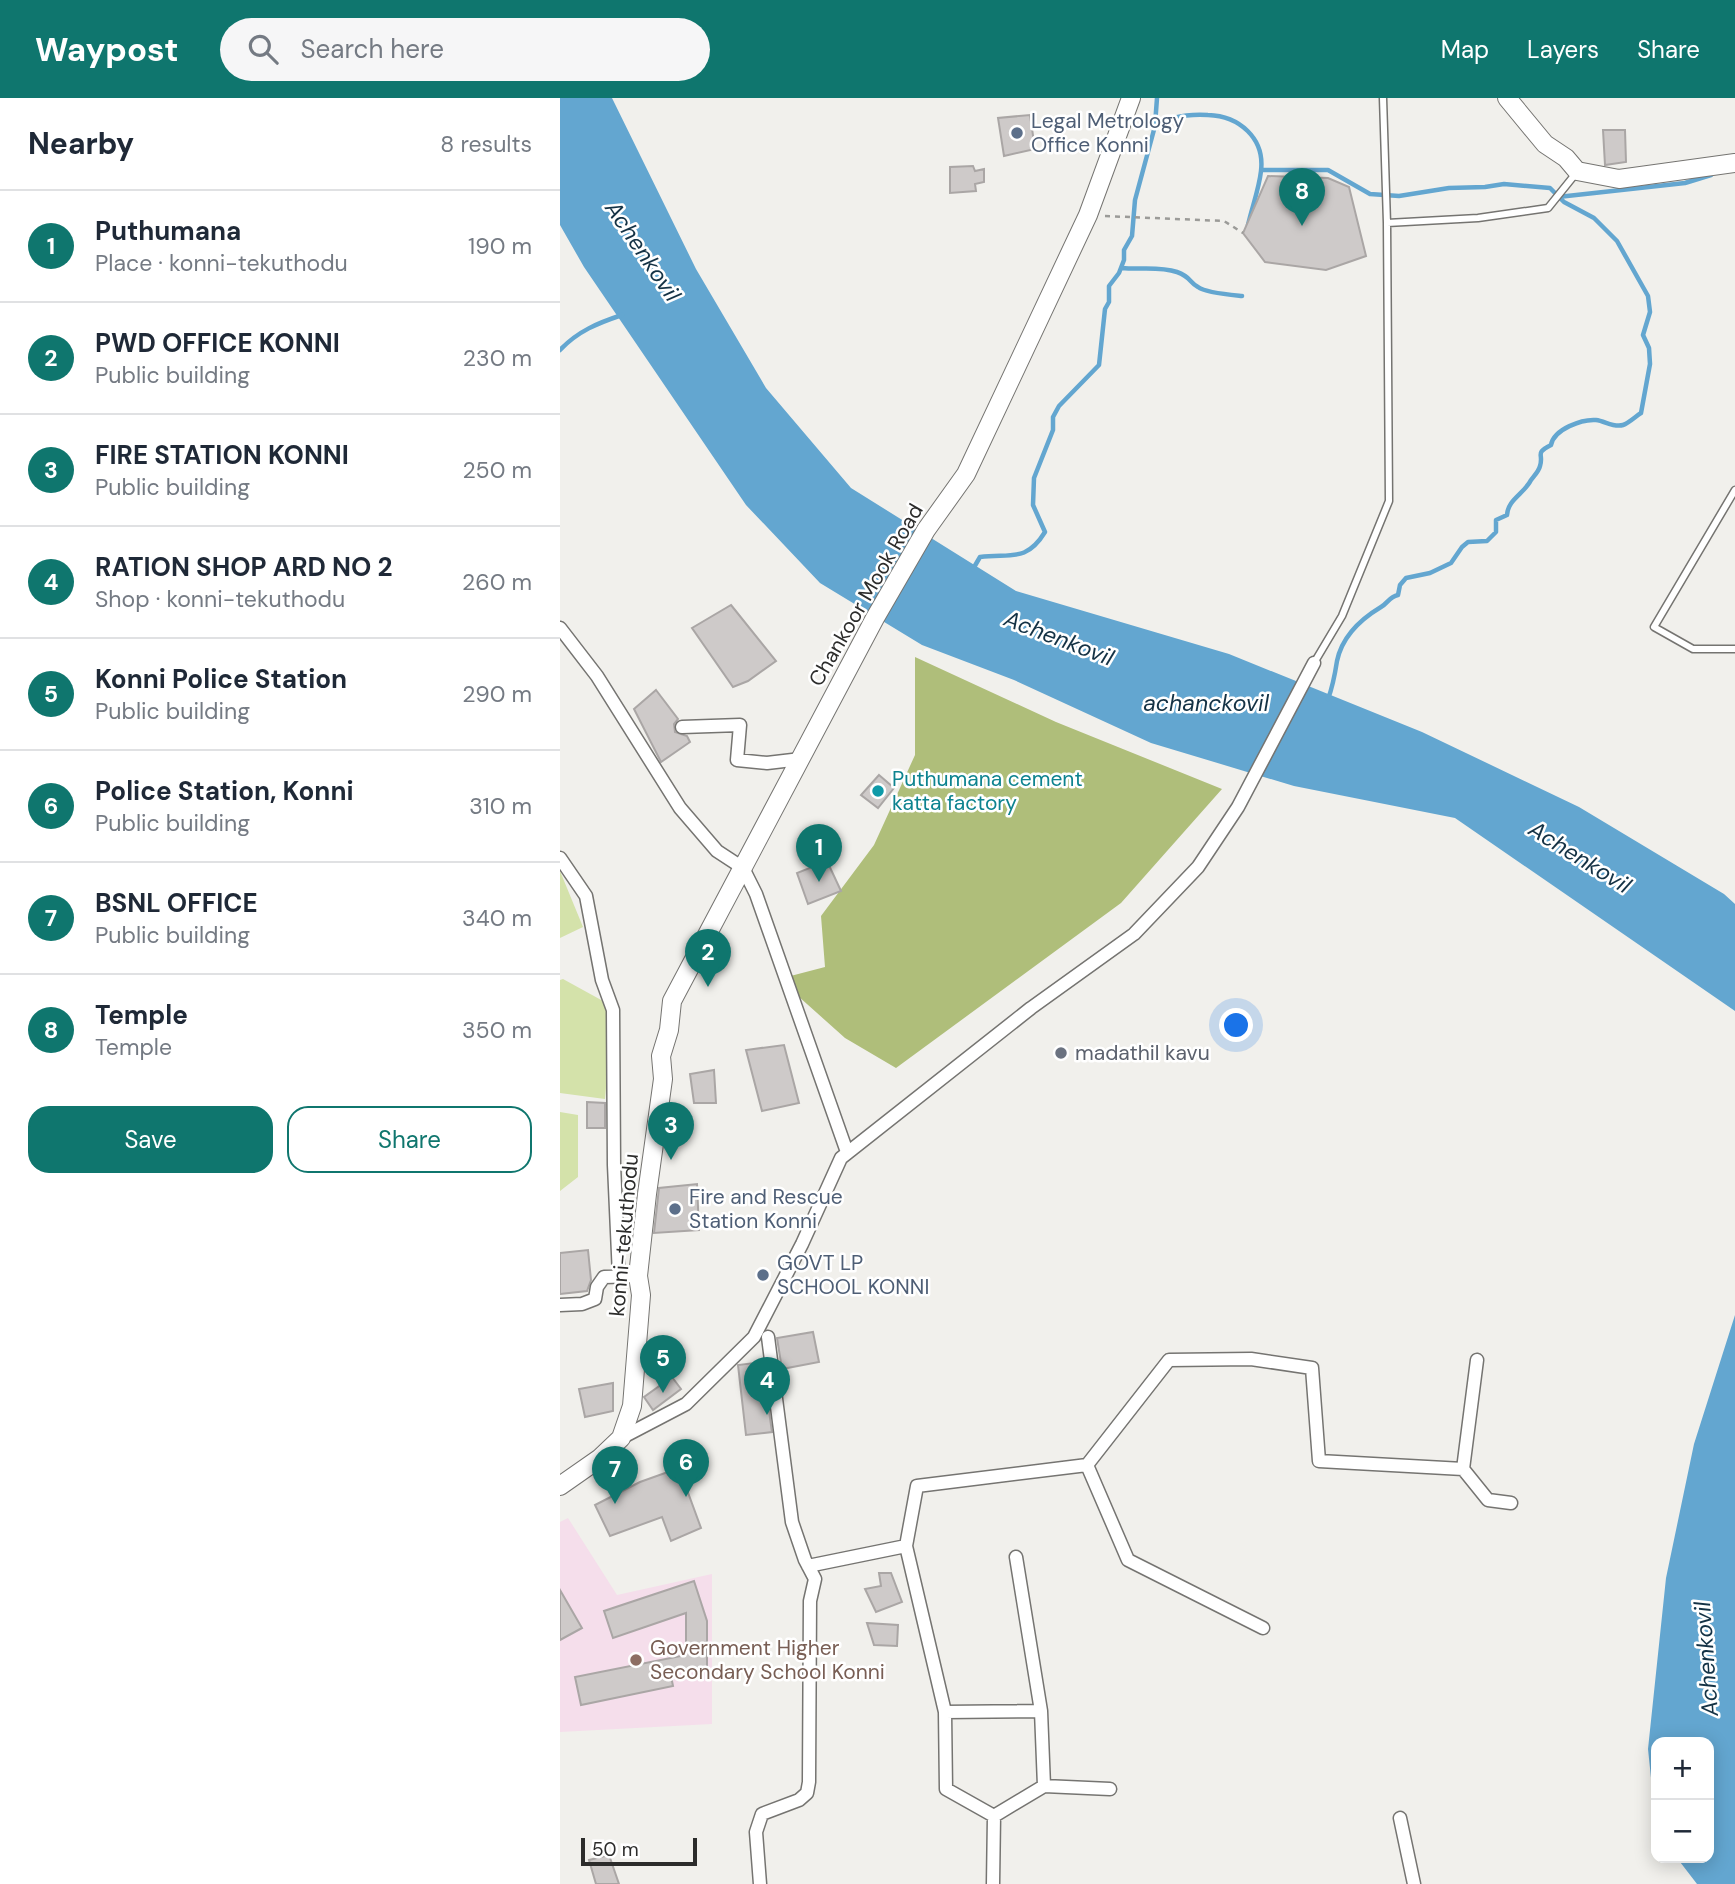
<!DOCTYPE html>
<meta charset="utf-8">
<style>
body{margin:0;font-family:"DM Sans",sans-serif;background:#f6f6f7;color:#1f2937}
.controls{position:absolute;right:21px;bottom:21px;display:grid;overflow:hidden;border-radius:14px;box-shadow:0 4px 18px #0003}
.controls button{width:63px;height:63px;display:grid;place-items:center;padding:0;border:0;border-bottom:2px solid #e0e1e3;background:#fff;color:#1f2937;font:35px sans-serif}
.scale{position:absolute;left:21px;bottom:18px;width:116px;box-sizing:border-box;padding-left:7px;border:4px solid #2c2c2b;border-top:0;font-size:19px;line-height:24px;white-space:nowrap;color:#2c2c2b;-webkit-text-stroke:5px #fff;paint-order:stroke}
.you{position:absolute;left:677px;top:928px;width:24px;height:24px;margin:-18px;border:5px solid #fff;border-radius:50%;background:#1a73e8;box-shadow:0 0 0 10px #1a73e833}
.badge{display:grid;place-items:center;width:46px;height:46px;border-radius:50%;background:#0f766e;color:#fff;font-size:23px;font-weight:700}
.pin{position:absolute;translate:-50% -58px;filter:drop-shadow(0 2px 4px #0008)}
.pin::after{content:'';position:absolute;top:37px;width:24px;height:21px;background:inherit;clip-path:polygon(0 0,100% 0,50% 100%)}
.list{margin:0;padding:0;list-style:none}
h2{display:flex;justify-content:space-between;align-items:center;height:91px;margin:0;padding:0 28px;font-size:30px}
h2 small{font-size:23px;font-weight:400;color:#747a83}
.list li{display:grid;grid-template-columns:46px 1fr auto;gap:21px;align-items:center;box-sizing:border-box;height:112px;padding:0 28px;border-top:2px solid #e0e1e3}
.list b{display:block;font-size:26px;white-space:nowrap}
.list p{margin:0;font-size:23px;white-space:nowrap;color:#747a83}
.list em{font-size:23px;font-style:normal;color:#747a83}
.actions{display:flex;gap:14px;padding:21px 28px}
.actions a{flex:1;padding:16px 0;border:2px solid #0f766e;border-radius:21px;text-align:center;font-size:24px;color:#0f766e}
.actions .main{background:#0f766e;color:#fff}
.icon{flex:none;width:38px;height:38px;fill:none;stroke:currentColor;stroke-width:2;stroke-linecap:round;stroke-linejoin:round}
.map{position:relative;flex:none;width:1175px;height:1786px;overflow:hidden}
header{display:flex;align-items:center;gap:42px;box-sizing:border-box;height:98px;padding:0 35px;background:#0f766e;color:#fff}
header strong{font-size:33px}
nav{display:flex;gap:38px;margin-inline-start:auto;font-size:24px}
.search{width:490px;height:63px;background:#f6f6f7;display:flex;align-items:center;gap:18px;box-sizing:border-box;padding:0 24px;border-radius:38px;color:#747a83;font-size:26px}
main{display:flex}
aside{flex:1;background:#fff}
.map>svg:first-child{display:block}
.education{fill:#f5deeb}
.green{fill:#d4e2aa}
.forest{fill:#afbe7a}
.water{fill:#63a6d0}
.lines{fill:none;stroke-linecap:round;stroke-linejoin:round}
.stream{stroke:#63a6d0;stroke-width:4.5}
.building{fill:#cecac9;stroke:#aaa6a5;stroke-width:2}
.service-casing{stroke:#757471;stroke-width:9}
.minor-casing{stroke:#757471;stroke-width:15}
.secondary-casing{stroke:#757471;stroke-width:20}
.path{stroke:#9b9b98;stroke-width:2.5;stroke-dasharray:5 5;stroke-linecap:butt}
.service{stroke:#fff;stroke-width:6}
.minor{stroke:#fff;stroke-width:12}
.secondary{stroke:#fff;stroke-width:18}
.service-dot{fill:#5c6f8a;stroke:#fff;stroke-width:2.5}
.culture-dot{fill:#0f9aa8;stroke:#fff;stroke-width:2.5}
.worship-dot{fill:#6b7280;stroke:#fff;stroke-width:2.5}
.education-dot{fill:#8d6e63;stroke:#fff;stroke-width:2.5}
.labels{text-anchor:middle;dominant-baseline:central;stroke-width:5;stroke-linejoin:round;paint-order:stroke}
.service-label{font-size:21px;fill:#4e5e75;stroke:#fff;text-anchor:start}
.street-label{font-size:21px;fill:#2c2c2b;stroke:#fff}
.culture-label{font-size:21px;fill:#0d838f;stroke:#fff;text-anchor:start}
.worship-label{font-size:21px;fill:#5b616d;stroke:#fff;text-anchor:start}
.education-label{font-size:21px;fill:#785e54;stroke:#fff;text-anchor:start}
.water-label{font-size:23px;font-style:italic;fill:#143245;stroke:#fff}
</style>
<header>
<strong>Waypost</strong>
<div class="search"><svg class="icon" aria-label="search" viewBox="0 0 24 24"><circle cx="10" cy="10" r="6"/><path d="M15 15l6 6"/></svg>Search here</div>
<nav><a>Map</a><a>Layers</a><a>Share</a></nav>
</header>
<main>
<aside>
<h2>Nearby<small>8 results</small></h2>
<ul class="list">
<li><span class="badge">1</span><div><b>Puthumana</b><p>Place · konni-tekuthodu</p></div><em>190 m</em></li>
<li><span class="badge">2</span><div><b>PWD OFFICE KONNI</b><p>Public building</p></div><em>230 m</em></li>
<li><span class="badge">3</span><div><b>FIRE STATION KONNI</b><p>Public building</p></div><em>250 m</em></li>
<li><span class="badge">4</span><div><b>RATION SHOP ARD NO 2</b><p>Shop · konni-tekuthodu</p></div><em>260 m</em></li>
<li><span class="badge">5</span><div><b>Konni Police Station</b><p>Public building</p></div><em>290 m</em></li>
<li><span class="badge">6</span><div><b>Police Station, Konni</b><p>Public building</p></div><em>310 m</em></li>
<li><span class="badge">7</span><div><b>BSNL OFFICE</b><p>Public building</p></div><em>340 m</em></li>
<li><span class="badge">8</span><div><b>Temple</b><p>Temple</p></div><em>350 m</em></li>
</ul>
<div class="actions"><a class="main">Save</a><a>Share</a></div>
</aside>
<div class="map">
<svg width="1175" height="1786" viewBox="0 0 1175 1786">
<rect width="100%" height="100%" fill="#f1f0ec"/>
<path class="education" d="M8,1420L57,1497L152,1476V1626L0,1634V1424Z"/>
<path class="green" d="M0,773L23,829L0,840Z
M3,881L43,903L52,924L45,1001L0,995V882Z
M0,1014L18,1017V1079L0,1093Z"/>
<path class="forest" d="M355,559L496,624L662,691L561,805L336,970L285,940L219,881L265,869L261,818L314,747L355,657Z"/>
<path class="water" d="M0,0H52L136,171L206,290L291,390L456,493L669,556L862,634L1019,709L1164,796L1175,806V913L895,720L734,688L591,645L454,582L362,547L260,485L186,407L24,169L0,127Z
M1175,1217V1786H1137L1117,1760H1149V1644H1096V1728L1088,1651L1106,1480L1134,1346Z"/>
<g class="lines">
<path class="stream" d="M595,27L597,0
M702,72H768L810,96L839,98L889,90L925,89L944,86L990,90L1004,104L1034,120L1057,143L1088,198L1090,214L1083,237L1089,250L1090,266L1081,315C1076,318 1069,325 1063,327C1054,330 1045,323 1036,322C1022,321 994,331 991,347C974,356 984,355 980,368C979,373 974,378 971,382C964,396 948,401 947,417L936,422V434L927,443L908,444L902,449L891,465L870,475L846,480L840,487L838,497C829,499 828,505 821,509C801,521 782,539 777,563C775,576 773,588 768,601
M998,99L1125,85L1151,77
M562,170C580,172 599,168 617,174C631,179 629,184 638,189C646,195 672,197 682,198
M0,252C18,233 38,225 62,217
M413,471L420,459C450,455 466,465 485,434L473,407L474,380L493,332V319L499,308L539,267L545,211L549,204V188L559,175L564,162V152L572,138L575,102L595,28C610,18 630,16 648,17C679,18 705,40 701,73C699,91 692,109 688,127"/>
</g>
<path class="building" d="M470,17L475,51L444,58L438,20Z
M1043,32H1065L1066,64L1045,67Z
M413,68L415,73L424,71V84L415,86L416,93L390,95V69Z
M708,78L768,80L789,89L806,158L766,172L705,164L683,135Z
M171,507L216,563L188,583L173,589L132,530Z
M96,592L118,621L114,626L115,634L127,638L130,644L101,664L74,611Z
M319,677L334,690L318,710L301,697Z
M267,763L281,793L248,806L237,775Z
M224,947L239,1005L202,1013L186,952Z
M154,972L156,1005H134L130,976Z
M27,1004L45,1005V1030H27Z
M137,1086L139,1132L94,1135L99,1090Z
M28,1152L31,1182L27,1193L0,1196V1155Z
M253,1234L259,1264L222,1271L217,1240Z
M202,1264L212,1334L186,1337L178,1267Z
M112,1279L121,1291L93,1312L84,1299Z
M53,1285V1313L25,1319L19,1291Z
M119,1370L141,1430L111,1443L102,1419L50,1438L35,1407L80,1384Z
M319,1475H331L342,1504L316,1514L305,1491L321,1488Z
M134,1483L147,1523V1571L110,1573L113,1588L21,1607L15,1579L126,1557V1515L53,1540L44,1513Z
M0,1492L22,1530L0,1542Z
M307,1525L338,1527L337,1548L314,1547Z
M49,1757L59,1786H36L29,1762Z"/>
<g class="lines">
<g class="service-casing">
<path id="service" d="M823,0L827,125L918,120L988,110L1017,74
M1175,392L1094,529L1133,551H1175
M754,565L782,518L829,403L827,125"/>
</g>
<g class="minor-casing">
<path id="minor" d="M0,530L37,578L120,710L157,753L183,770L196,796L287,1054
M122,629L180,627L177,662L207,665L241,661
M0,760L26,798L42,882L53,912L54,1067L59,1178
M0,1207L22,1206L35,1201L37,1189L44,1179L78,1178
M61,1340L126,1306L194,1239L242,1146L281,1060L471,910L574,836L638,769L678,709L754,565
M527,1367L609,1262L691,1261L752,1270L759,1363L903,1371L928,1402L951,1405
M903,1371L917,1262
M346,1448L357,1388L527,1367L568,1462L703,1530
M248,1468L346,1448L385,1614L386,1691L434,1718L433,1786
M385,1614L481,1613L456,1459
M484,1688L550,1691
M434,1718L484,1688L481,1613
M840,1720L854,1786
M200,1786L196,1734L202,1716L239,1702L247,1695L249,1684L250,1503L255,1481L245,1462L232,1424L208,1239"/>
</g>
<g class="secondary-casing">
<path id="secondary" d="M947,0L985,46L1006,60L1017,73L1059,81L1175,65
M0,1388L40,1360L61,1340L72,1308L81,1197L78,1178L87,1096L103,981L101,958L109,932L112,903L315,520L366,432L406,376L528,117L571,0"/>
</g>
<path class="path" d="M545,118L664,123L683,135"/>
<use href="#service" class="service"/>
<use href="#minor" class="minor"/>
<use href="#secondary" class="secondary"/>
</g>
<g class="service-dot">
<circle cx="457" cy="35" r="7"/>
<circle cx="115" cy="1111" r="7"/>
<circle cx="203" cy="1177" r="7"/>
</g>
<circle class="culture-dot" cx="318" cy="693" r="7"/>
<circle class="worship-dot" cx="501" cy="955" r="7"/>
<circle class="education-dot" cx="76" cy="1562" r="7"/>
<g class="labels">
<g class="service-label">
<text x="471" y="23">Legal Metrology<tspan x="471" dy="24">Office Konni</tspan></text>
<text x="129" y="1099">Fire and Rescue<tspan x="129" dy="24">Station Konni</tspan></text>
<text x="217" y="1165">GOVT LP<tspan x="217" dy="24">SCHOOL KONNI</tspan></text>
</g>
<g class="street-label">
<text transform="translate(306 497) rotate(-60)">Chankoor Mook Road</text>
<text transform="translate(64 1137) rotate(-85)">konni-tekuthodu</text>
</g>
<g class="culture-label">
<text x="332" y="681">Puthumana cement<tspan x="332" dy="24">katta factory</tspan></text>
</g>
<g class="worship-label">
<text x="515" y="955">madathil kavu</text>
</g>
<g class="education-label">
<text x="90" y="1550">Government Higher<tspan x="90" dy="24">Secondary School Konni</tspan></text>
</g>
<g class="water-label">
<text transform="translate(83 153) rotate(56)">Achenkovil</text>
<text transform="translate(499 540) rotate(21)">Achenkovil</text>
<text x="646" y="605">achanckovil</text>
<text transform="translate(1020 759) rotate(32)">Achenkovil</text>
<text transform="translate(1146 1561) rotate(-94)">Achenkovil</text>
</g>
</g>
</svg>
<div class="controls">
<button>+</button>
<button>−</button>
</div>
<div class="scale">50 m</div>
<div class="you"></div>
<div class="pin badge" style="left:259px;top:784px">1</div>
<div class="pin badge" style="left:148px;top:889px">2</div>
<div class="pin badge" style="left:111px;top:1062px">3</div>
<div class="pin badge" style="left:207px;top:1317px">4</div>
<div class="pin badge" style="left:103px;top:1295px">5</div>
<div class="pin badge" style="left:126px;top:1399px">6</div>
<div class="pin badge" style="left:55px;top:1406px">7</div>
<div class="pin badge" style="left:742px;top:128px">8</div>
</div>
</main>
